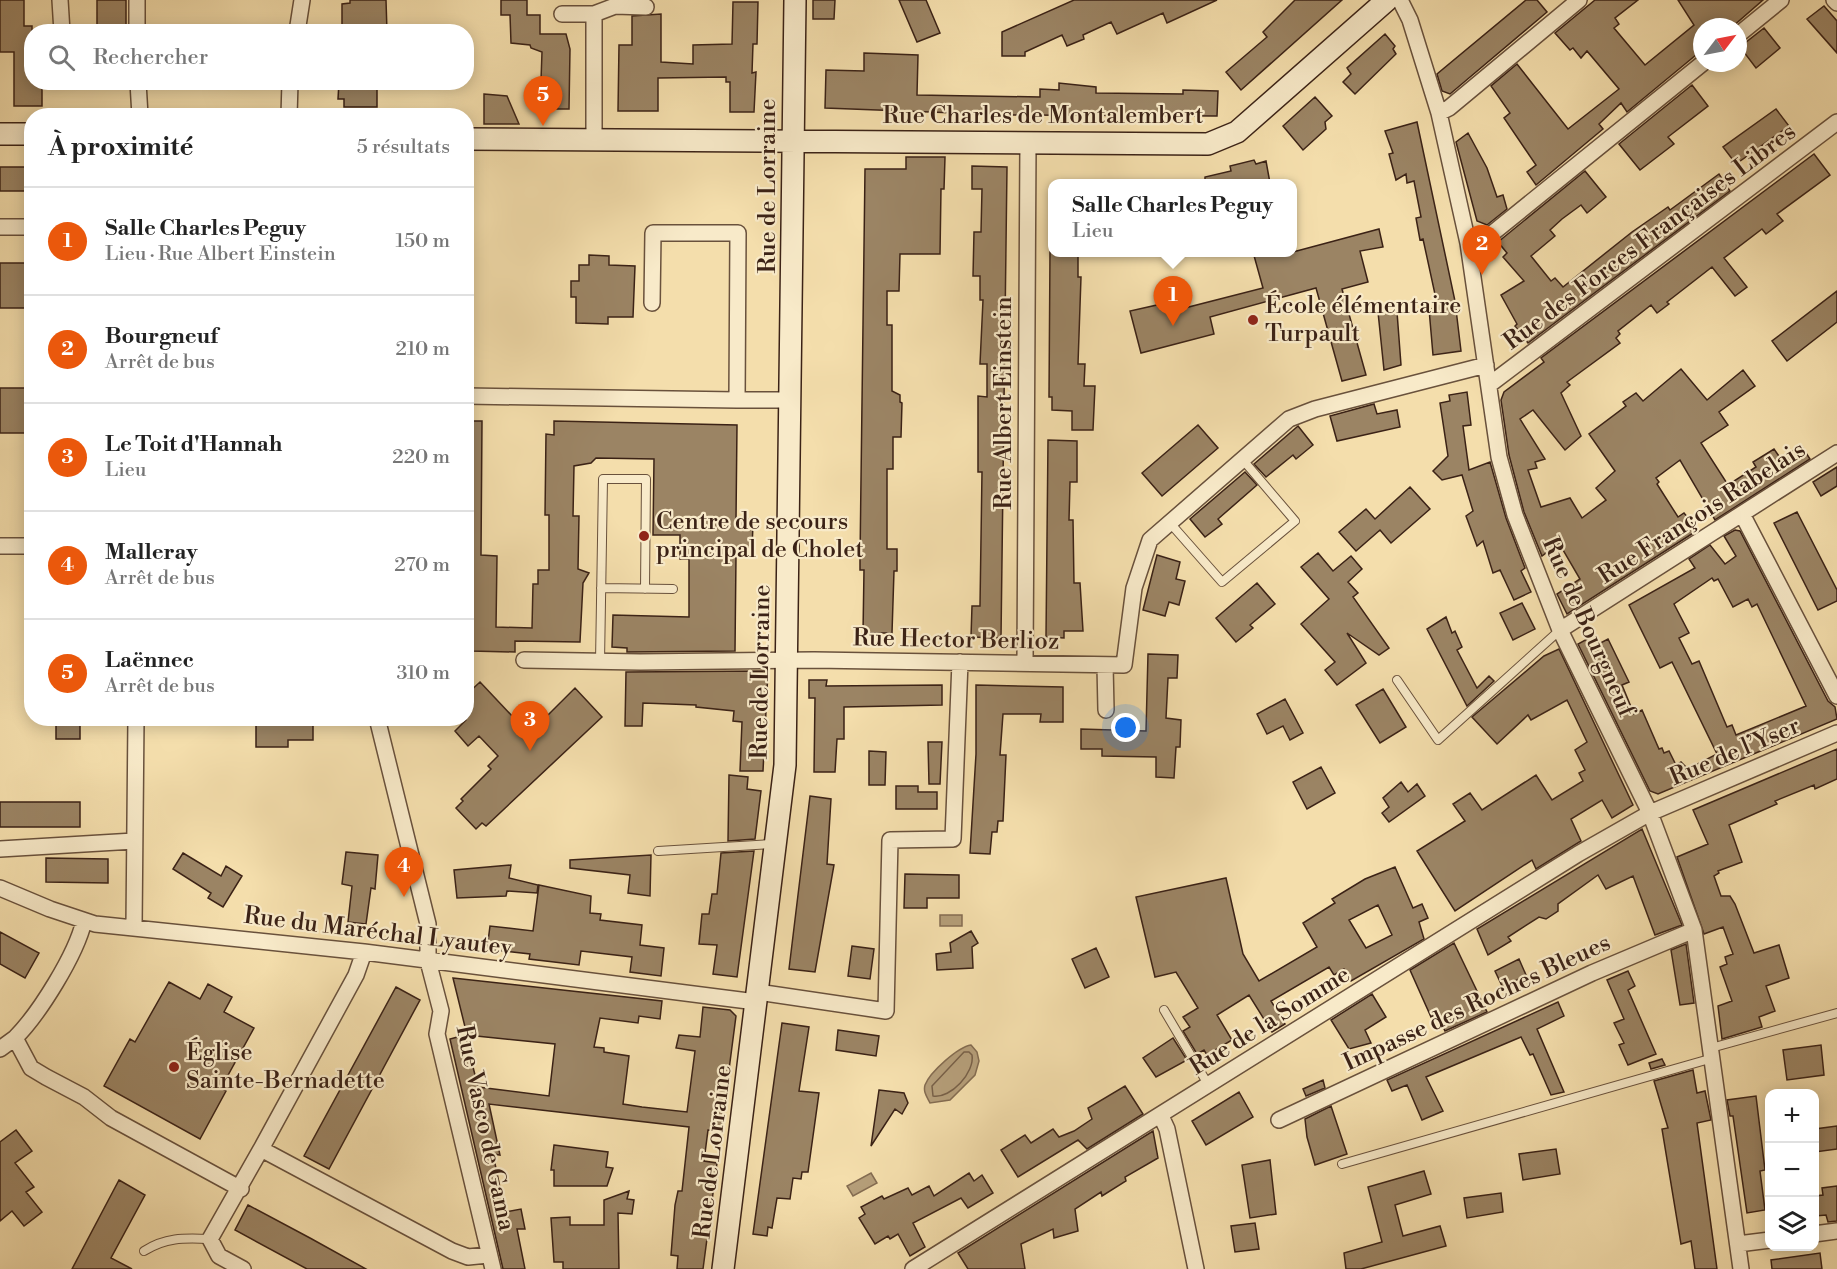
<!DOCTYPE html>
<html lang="fr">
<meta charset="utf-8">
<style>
body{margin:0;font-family:"Libre Bodoni",serif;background:#f6f6f6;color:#222}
.controls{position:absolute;right:18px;bottom:18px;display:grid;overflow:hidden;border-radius:12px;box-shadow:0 3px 15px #0003}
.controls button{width:54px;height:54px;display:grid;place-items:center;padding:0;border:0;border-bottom:2px solid #e0e0e0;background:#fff;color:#222;font:30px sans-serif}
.compass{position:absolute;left:1693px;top:18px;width:54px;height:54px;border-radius:50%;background:#fff;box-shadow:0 3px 15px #0003;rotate:58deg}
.you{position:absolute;left:1126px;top:728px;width:21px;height:21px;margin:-15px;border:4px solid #fff;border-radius:50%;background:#1a73e8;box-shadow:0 0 0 9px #1a73e833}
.badge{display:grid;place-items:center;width:39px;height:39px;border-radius:50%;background:#ea580c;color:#fff;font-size:20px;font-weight:700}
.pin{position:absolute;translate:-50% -50px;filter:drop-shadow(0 2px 3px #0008)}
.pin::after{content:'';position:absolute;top:32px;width:21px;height:18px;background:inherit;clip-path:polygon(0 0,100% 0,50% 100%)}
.popup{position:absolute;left:1048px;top:179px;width:249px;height:78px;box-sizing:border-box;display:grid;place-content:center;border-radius:12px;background:#fff;filter:drop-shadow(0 2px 4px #0005);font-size:20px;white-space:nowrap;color:#767676}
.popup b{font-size:22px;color:#222}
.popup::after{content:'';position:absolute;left:50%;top:100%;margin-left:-12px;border:12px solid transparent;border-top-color:#fff}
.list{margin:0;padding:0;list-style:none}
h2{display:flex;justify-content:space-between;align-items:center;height:78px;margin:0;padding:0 24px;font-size:26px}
h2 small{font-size:20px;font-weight:400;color:#767676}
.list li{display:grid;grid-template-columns:39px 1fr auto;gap:18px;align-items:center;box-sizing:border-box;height:108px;padding:0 24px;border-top:2px solid #e0e0e0}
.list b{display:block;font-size:22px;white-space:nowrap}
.list p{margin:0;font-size:20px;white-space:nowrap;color:#767676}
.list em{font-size:20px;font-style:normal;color:#767676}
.icon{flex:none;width:33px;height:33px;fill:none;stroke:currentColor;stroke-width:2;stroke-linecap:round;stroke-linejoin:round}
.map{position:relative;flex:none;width:1837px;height:1269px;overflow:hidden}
.search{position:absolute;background:#fff;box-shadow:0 3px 15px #0003;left:24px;top:24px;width:450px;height:66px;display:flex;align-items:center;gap:15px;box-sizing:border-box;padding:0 21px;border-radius:24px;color:#767676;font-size:22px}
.panel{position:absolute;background:#fff;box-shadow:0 3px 15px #0003;left:24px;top:108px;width:450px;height:618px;border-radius:24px}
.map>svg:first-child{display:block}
.water{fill:#b59e79;stroke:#846c51;stroke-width:1.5}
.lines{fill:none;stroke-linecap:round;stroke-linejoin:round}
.shore{stroke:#786048;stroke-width:1.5}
.building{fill:#9b8464;stroke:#3b2216;stroke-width:1.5;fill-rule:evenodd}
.lane-casing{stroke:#69513c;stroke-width:10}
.street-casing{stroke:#69513c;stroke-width:18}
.secondary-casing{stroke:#3b2216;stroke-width:24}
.lane{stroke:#f8eac9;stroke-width:8}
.street{stroke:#f8eac9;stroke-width:15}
.secondary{stroke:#f8eac9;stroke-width:21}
.poi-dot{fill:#8f2418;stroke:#f8eac9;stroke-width:2}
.labels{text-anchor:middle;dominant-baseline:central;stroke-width:4.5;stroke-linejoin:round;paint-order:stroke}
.street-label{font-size:24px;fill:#3b2216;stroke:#f8eac9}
.poi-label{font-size:24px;fill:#3b2216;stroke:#f8eac9;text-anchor:start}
</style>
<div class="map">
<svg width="1837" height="1269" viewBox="0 0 1837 1269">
<rect width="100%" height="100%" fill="#f4deac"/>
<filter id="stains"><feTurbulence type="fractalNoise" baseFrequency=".00333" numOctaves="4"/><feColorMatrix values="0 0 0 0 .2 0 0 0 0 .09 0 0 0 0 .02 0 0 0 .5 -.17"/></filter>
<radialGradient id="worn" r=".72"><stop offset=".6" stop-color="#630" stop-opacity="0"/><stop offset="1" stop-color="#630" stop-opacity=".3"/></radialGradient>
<path class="water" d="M940,915H962V926H940Z
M971,1045L977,1052L979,1061L975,1075L950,1100L930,1103C927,1097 923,1092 925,1085C930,1072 958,1047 971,1045Z
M871,1173L877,1183L853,1196L847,1186Z"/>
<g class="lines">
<path class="shore" d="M964,1052H969L972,1055C975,1072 951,1099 933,1096L932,1086Z"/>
</g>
<path class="building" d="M0,0H24V26H32V82H42V106H14V52H0Z
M97,0H126V31L97,32Z
M350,0H386L387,32H342V4L350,3Z
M501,0H527V15H540V34H566L570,49L569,109H540L542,52L531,48L530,45L511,43L510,15H501Z
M813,0H835L834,19H813Z
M899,0H926L940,33L917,42Z
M1074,0H1217L1167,23L1163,13L1117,34L1111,22L1083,35L1084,39L1067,46L1062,35L1025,52V56H1002V32Z
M1295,0H1342L1241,90L1226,72L1267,37L1263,32Z
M1526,0H1537L1547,12L1450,94L1442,91L1437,74Z
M1595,0H1638L1615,18L1619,24L1614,28L1645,65L1694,25L1678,0H1763L1732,27H1702V50L1627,112L1621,103L1599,124L1603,129L1536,185L1527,172L1536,165L1504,118L1510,113L1491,86L1517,64L1568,129L1619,89L1587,51L1581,58L1573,48L1570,50L1555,33Z
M733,2H758L757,44H753L752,73L756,72L754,112H730V82H726V77L658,78V111H618L619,45H632V16L661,14V62L693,64V45L732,44Z
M1824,6L1837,21V53L1807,19Z
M1764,28L1780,48L1756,68L1740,47Z
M1385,34L1395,46L1393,49L1396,54L1355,94L1343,82L1351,74L1347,68Z
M864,53L918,55L917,95L1040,97V89L1059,90V83L1096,87V93L1183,94V90L1218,91L1217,116L1009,115L825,108L826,70L864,71Z
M339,82H377V107H344V99H338Z
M1692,85L1708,106L1668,137L1674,144L1640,170L1619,144Z
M484,94L507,96L519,124H484Z
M1315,97L1332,116L1325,122L1326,129L1303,150L1283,126Z
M1776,109L1789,126L1736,164L1723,147Z
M1417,122L1455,301L1461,351L1433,355L1429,309L1438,308L1423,239L1420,240L1416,218L1421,217L1414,181L1407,183L1406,174L1396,180L1389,154L1393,153L1385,131Z
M1468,133L1487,168L1497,197L1503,195L1507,209L1487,225L1477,221L1456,142Z
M1814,154L1830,175L1777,214L1783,221L1766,234L1762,229L1724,258L1747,287L1735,296L1712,267L1667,302L1669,304L1657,313L1651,305L1618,331L1620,334L1616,338L1620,343L1567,382L1570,385L1561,393L1581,436L1565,450L1533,410L1520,419L1545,459L1535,462L1537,468L1528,470L1541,507L1570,498L1582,518L1606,500L1596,488L1615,471L1589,434L1626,406L1623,402L1636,393L1643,401L1681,369L1707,400L1743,370L1755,386L1719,412L1728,425L1701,443L1728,485L1756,467L1753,462L1774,449L1781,459L1801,445L1810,459L1715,520L1680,460L1656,478L1659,482L1657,484L1678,517L1684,513L1698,530L1567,614L1557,594L1580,579L1559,543L1542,556L1524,512L1509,455L1501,400L1504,392L1544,362L1541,358Z
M906,157H945L944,189H941L940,254H900L899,291H887V325H892V391L900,395V402L902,403L901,437H893V469H887V549H897V571H894L892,633H863L864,570H860V559L865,169H906Z
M1254,160L1256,164L1266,161L1270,183H1205V177L1231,171L1230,166Z
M972,166L1007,167L1001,638L971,637L972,606H980L982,472H978V396L987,397V364H980L983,300H980V276H973L974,232H981L982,189H972Z
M0,167H32V191H0Z
M1585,171L1606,197L1587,213L1581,205L1562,219L1550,230L1555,236L1531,256L1551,281L1555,278L1563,287L1632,232L1668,207L1670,210L1719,174L1730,191L1528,343L1515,326L1517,324L1501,295L1524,281L1503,257L1507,253L1498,242Z
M1379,229L1383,247L1360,251L1368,282L1342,289L1366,375L1342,381L1316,288L1210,317L1214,334L1141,353L1130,311L1166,303L1169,312L1263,288L1253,252H1293Z
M1050,252H1078V277H1081L1078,364H1085L1084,386H1095L1093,430H1072V411L1052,410V397H1049Z
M589,255L609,256V265L635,266L633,317H608V324L576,323V297H571V281H579V265H589Z
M0,263H26V308H0Z
M1837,291V322L1787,361L1772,341Z
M1378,312H1397L1401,365L1384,370Z
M0,388H26L25,433H0Z
M1467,392L1471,425L1463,426L1469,470L1490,462L1506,518L1525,568L1521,571L1531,592L1514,600L1500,570L1493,573L1483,541L1477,546L1466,516L1473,511L1462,475L1442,480L1433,471L1448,456L1440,403L1450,401L1449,395Z
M1374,404L1377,414L1397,410L1400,427L1337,441L1330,416Z
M466,421H482L481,555L497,556L496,627L532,628L533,584H538V570H549V515H545L546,434L554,435V421L737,425L736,519L747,518L753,524L752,549L747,556H736L735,651L627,652V648L612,647L613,615L689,617V559H680V535H653L654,459L596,458L591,463L574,466L573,516H579L578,569L589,573L583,583L580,642L515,641V652L471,651L473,580H466Z
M1198,425L1218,448L1162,496L1142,473Z
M1298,426L1313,445L1296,459L1293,455L1266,477L1254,464Z
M1048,440L1077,441V482H1070L1069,520H1073L1074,583H1080L1083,631H1064V638L1046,637Z
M1837,467V486L1821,496L1813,482Z
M1245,472L1257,485L1218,519L1222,524L1205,537L1190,519Z
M1410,487L1430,509L1391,543L1380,530L1356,551L1339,532L1366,509L1375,519Z
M1797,512L1837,590V601L1818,610L1774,523Z
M1735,530L1740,531L1828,701L1835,707L1837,719L1658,794L1650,791L1578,644L1589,638L1593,647L1608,639L1629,682L1622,685L1634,714L1642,710L1659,749L1662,748L1664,753L1669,751L1676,765L1681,762L1688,769L1717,754L1672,662L1660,668L1629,605L1695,568L1689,559L1710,545L1725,564L1736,556L1724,536ZM1712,578L1714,581L1718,579L1733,607L1748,599L1752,607L1757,604L1806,706L1736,735L1732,725L1727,727L1699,661L1692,664L1679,638L1689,633L1674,604Z
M1318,553L1333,571L1351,556L1362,569L1348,582L1358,593L1353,597L1389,648L1379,655L1347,633L1366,663L1337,685L1325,670L1335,662L1301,624L1329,599L1301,567Z
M1157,555L1180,562L1176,579L1185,581L1179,605L1169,602L1165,616L1143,610Z
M1257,583L1275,604L1250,625L1253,628L1236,642L1216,618Z
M1522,603L1535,629L1513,640L1500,613Z
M1446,617L1452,633L1455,631L1462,647L1457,650L1477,688L1489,676L1494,681L1467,706L1427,629Z
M1559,649L1633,805L1612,818L1602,800L1571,819L1581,841L1536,869L1532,860L1455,911L1417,851L1465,821L1453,804L1470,793L1482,810L1536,775L1552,800L1583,781L1579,773L1585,770L1575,750L1587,742L1567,700L1531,720L1528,715L1497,744L1472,717L1544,656Z
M1148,654L1178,655L1177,678H1168L1166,718L1181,720L1180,747H1176L1174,778L1156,777V757L1102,756V749H1081V729L1146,731Z
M768,671L763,771H740L742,722L733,721L734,711L696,707V705L643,703L642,726H625L626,672Z
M809,680H827L826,686L942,685V705L844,707V739H837L835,772H814L815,698H809Z
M480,682L529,734L575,688L602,717L486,826L482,823L476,829L456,808L463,801L461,799L491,769L488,766L498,756L479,736L468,746L455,731L466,720V695Z
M976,685L1063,687V722H1040L1041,714H1003L1000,755H1006L1003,821H998L997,832H992L990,854L970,853L976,754Z
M1383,689L1406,727L1380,743L1356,705Z
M1285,699L1303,733L1290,740L1283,726L1267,734L1257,714Z
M56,718H80V739H56Z
M256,718H313V740H288V747H256Z
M928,742H942L940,784H929Z
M1837,749V779L1815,789L1814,785L1775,801L1777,804L1729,825L1742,862L1718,871L1719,873L1714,876L1721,896H1730L1735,904L1754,953L1779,945L1789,978L1766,986L1775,1011L1759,1017L1762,1027L1722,1039L1718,1006L1732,1001L1720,967L1727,964L1725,957L1733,954L1723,927L1704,934L1677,857L1708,844L1693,810Z
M869,751L886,752L885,785H869Z
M1321,767L1335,793L1307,809L1293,782Z
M729,775L748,777L747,789L761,791L755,839L728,841Z
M1401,782L1408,792L1417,784L1425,796L1389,822L1382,813L1389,807L1383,798Z
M896,786H918V792H937V809H896Z
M810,796L831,799L827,864L834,865L815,972L789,969Z
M0,802H80V827H0Z
M1642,829L1682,925L1655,935L1633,876L1606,889L1598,875L1558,904V911L1546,919L1539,917L1508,937L1511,941L1488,955L1477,929Z
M754,851L737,977L713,974L717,945L699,944L702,914H709L712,894H717L721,853Z
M346,852L378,855L375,889L371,888L366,924L348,922L352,886L342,884Z
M183,853L221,876L226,866L242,876L223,907L208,898L211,893L173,869Z
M651,855L650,896L628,893L630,875L570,868V860Z
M46,858L108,859V883L46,882Z
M511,865L509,878L538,885L537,893L507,891L506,896L457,898L454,870Z
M1395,867L1413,908L1422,904L1428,918L1419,922L1424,939L1351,981L1344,969L1334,975L1329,967L1271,1001L1285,1024L1272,1032L1249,995L1217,1015L1232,1040L1207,1055L1204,1050L1197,1054L1183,1031L1190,1027L1183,1017L1198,1008L1176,972L1155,977L1136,897L1226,878L1243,954L1259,981L1317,947L1303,923L1335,903L1332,899L1365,879ZM1378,905L1392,935L1366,948L1349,920Z
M905,874L959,875V898H927V908H904Z
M539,885L591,896L590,913L601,914L600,920L642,925L640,945L664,948L661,976L630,972L632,957L581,951L579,965L529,959L530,954L487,949L490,926L533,931Z
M971,931L978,943L972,947L973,968L937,970L936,954L951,952L950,943Z
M0,932L39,953L25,978L0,964Z
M1454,943L1487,1012L1445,1031L1437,1014L1431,1017L1410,970Z
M1686,944L1694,1003L1680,1005L1671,950Z
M852,946L874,949L870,979L848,976Z
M1096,948L1109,977L1085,988L1072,959Z
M1519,959L1526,975L1503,988L1495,971Z
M1628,971L1635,986L1628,990L1656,1054L1628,1065L1619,1045L1624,1043L1614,1023L1624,1019L1607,980Z
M453,978L662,1001L660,1019L639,1016L638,1023L600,1018L594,1047L604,1048V1052L629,1056L623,1104L642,1107L687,1112L695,1051L676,1048L679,1035L700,1037L703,1007L730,1010L736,1016L721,1131L708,1130L704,1161L717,1163L703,1269H677L678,1256L671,1255L675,1205L678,1191H682L689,1127L489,1104L500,1155L493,1154L505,1212L521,1209L525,1229H517L525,1269H503L450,1039L465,1035L478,1087L549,1096L555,1044L467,1035Z
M169,982L200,999L208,984L232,997L224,1012L254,1028L221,1088L226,1091L200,1139L104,1086L130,1039L135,1042Z
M396,987L420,1000L329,1169L304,1156Z
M1372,994L1386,1017L1365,1030L1371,1043L1349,1049L1331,1020Z
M1558,1002L1564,1016L1537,1029L1564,1092L1551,1095L1533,1054L1530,1055L1521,1037L1426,1077L1443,1111L1422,1120L1407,1085L1392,1091L1387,1080Z
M782,1023L809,1027L799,1091L819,1093L808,1172H802L801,1179L793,1178L790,1199L777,1198L772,1228L768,1227L767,1236L753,1234Z
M838,1030L879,1036L876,1056L836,1050Z
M1173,1038L1187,1060L1156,1077L1143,1058Z
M1821,1045L1824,1075L1787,1080L1783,1050Z
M1662,1059L1665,1065L1651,1069L1649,1063Z
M1693,1070L1697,1093L1705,1091L1711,1120L1697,1123L1717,1269H1695L1691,1241L1681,1244L1662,1129L1668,1128L1654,1081Z
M1323,1080L1325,1088L1306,1096L1303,1089Z
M1125,1086L1143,1114L1087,1149L1078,1140L1018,1177L1001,1150L1025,1135L1031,1143L1053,1129L1059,1137L1074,1131L1092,1119L1088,1108Z
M879,1090L904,1093L908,1103L902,1114L895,1109L871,1146Z
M1239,1092L1253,1117L1206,1145L1192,1121Z
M1756,1096L1765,1170L1760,1171L1765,1210L1747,1213L1733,1116H1730L1727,1100Z
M1331,1106L1347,1154L1315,1165L1307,1137L1305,1119Z
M1837,1126V1149L1815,1152V1129Z
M16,1130L32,1151L15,1163L34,1187L26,1192L42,1212L24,1226L12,1211L0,1221V1142Z
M1153,1131L1158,1158L1125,1177L1126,1181L1102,1196L1101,1192L1075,1209L1078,1231L1054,1238L1053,1229L1021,1244L1025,1269H968L958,1253Z
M554,1145L608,1152L606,1167L613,1168L607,1186H554V1170H551Z
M1556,1149L1560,1174L1523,1180L1519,1154Z
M1270,1160L1276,1214L1250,1218L1242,1165Z
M1424,1171L1431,1194L1395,1205L1403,1236L1440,1226L1446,1246L1361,1269H1346L1344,1253L1382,1242L1368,1187Z
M969,1173L974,1181L982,1175L993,1193L968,1208L961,1198L913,1223L925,1247L910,1256L898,1234L890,1239L888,1236L875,1244L859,1218L865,1214L861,1207L882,1196L884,1199L908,1188L912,1195L929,1186L934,1196Z
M119,1180L145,1195L111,1258L132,1269H72Z
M1837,1186V1221L1828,1222L1826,1215L1815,1216V1196L1823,1195L1822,1188Z
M629,1191L627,1199L634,1200L632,1214L618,1213L619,1269H563V1262H554L551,1218L570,1217V1225H604V1200Z
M1501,1193L1503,1212L1467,1218L1464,1198Z
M248,1205L310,1238L366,1269H307L235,1230Z
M1255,1223L1259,1249L1235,1252L1231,1226Z
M1820,1253L1822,1269H1772L1771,1260Z"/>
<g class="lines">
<g class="lane-casing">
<path id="lane" d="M1170,523L1222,582L1295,521L1243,460
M601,588L673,589
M600,662L603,479H646L645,589
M1397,680L1438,740L1560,630
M658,851L772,844
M1164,1010L1209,1086
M1711,1048L1837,1013
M1342,1164L1713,1058
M144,1251C166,1237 184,1238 210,1239"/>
</g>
<g class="street-casing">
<path id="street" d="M60,0L62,32
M1400,0L1410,20L1439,113L1468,243L1499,457L1515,515L1560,630L1650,813L1694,930L1741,1269
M1834,0L1837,3
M562,14H594L615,6L646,7
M594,14V142
M137,32V0
M297,32L302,0
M1738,35L1781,0
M138,82L140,116
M1439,113L1449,108L1579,0
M289,116L290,82
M0,227H32
M1468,243L1489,236L1703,63
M1489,385L1837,122
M466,396L737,400L738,233H653L652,303
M737,400H792
M1742,514L1837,696
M0,546H32
M1560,630L1837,453
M524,660L640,662L814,660L1124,665L1134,588L1150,540L1289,419L1315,409L1486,365
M1025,663L1028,143
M1105,665L1106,710
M377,718L428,924V961L441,1011L437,1034L493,1269
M0,849L134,841
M0,888L50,909L95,924L364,952L756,1002
M84,921C76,955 39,1014 15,1038L31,1068L46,1077L84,1097L111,1118L241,1189
M134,926L136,718
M364,952L356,975L261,1149L452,1251L468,1257L488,1255
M758,992L886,1011L890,840L953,839L960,662
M0,1049L15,1038
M1161,1116L1167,1129L1196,1269
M1279,1120L1592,973L1694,930
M1814,1234L1837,1231
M1738,1244L1770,1240
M243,1269L219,1256L210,1239L261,1149
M913,1269L1578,854L1650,813L1837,733"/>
</g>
<g class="secondary-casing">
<path id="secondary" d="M0,134H32
M466,139L1208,144L1237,132L1387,0
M723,1269L785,765L795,0"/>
</g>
<use href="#lane" class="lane"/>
<use href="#street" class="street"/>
<use href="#secondary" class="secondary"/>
</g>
<g class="poi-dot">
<circle cx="1253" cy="320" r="6"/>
<circle cx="644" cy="536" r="6"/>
<circle cx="174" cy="1067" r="6"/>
</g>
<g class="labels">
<g class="street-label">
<text x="1043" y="116">Rue Charles de Montalembert</text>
<text transform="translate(768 186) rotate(-90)">Rue de Lorraine</text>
<text transform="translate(1650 237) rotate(-37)">Rue des Forces Françaises Libres</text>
<text transform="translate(1004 403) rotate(-90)">Rue Albert Einstein</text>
<text transform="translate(1702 513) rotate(-33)">Rue François Rabelais</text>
<text transform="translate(1588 627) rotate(66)">Rue de Bourgneuf</text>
<text transform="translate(956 640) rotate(1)">Rue Hector Berlioz</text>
<text transform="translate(761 672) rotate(-89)">Rue de Lorraine</text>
<text transform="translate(1735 752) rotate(-23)">Rue de l’Yser</text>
<text transform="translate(378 932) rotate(7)">Rue du Maréchal Lyautey</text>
<text transform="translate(1477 1003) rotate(-25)">Impasse des Roches Bleues</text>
<text transform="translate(1270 1021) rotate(-32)">Rue de la Somme</text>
<text transform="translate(485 1128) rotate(78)">Rue Vasco de Gama</text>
<text transform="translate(713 1152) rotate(-83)">Rue de Lorraine</text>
</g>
<g class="poi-label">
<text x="1265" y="306">École élémentaire<tspan x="1265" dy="28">Turpault</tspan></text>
<text x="656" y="522">Centre de secours<tspan x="656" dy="28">principal de Cholet</tspan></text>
<text x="186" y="1053">Église<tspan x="186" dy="28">Sainte-Bernadette</tspan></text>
</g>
</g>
<rect width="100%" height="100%" filter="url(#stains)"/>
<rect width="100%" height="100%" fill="url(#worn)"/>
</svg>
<div class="controls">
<button>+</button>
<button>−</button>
<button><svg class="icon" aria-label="layers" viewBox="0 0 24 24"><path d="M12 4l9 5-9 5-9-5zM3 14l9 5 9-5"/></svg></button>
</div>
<svg class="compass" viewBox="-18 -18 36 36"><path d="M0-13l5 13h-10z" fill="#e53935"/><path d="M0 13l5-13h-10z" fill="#767676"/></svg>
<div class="you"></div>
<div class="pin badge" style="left:1173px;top:326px">1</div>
<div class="popup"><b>Salle Charles Peguy</b>Lieu</div>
<div class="pin badge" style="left:1482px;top:275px">2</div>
<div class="pin badge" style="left:530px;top:751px">3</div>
<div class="pin badge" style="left:404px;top:897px">4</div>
<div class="pin badge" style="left:543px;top:126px">5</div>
<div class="search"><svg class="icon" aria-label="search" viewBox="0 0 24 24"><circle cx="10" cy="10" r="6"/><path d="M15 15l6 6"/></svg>Rechercher</div>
<section class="panel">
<h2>À proximité<small>5 résultats</small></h2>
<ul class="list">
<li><span class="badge">1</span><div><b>Salle Charles Peguy</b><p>Lieu · Rue Albert Einstein</p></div><em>150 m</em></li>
<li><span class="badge">2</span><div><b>Bourgneuf</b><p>Arrêt de bus</p></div><em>210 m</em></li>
<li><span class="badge">3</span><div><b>Le Toit d'Hannah</b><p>Lieu</p></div><em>220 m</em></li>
<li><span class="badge">4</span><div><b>Malleray</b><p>Arrêt de bus</p></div><em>270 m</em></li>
<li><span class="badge">5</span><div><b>Laënnec</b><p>Arrêt de bus</p></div><em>310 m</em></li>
</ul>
</section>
</div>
